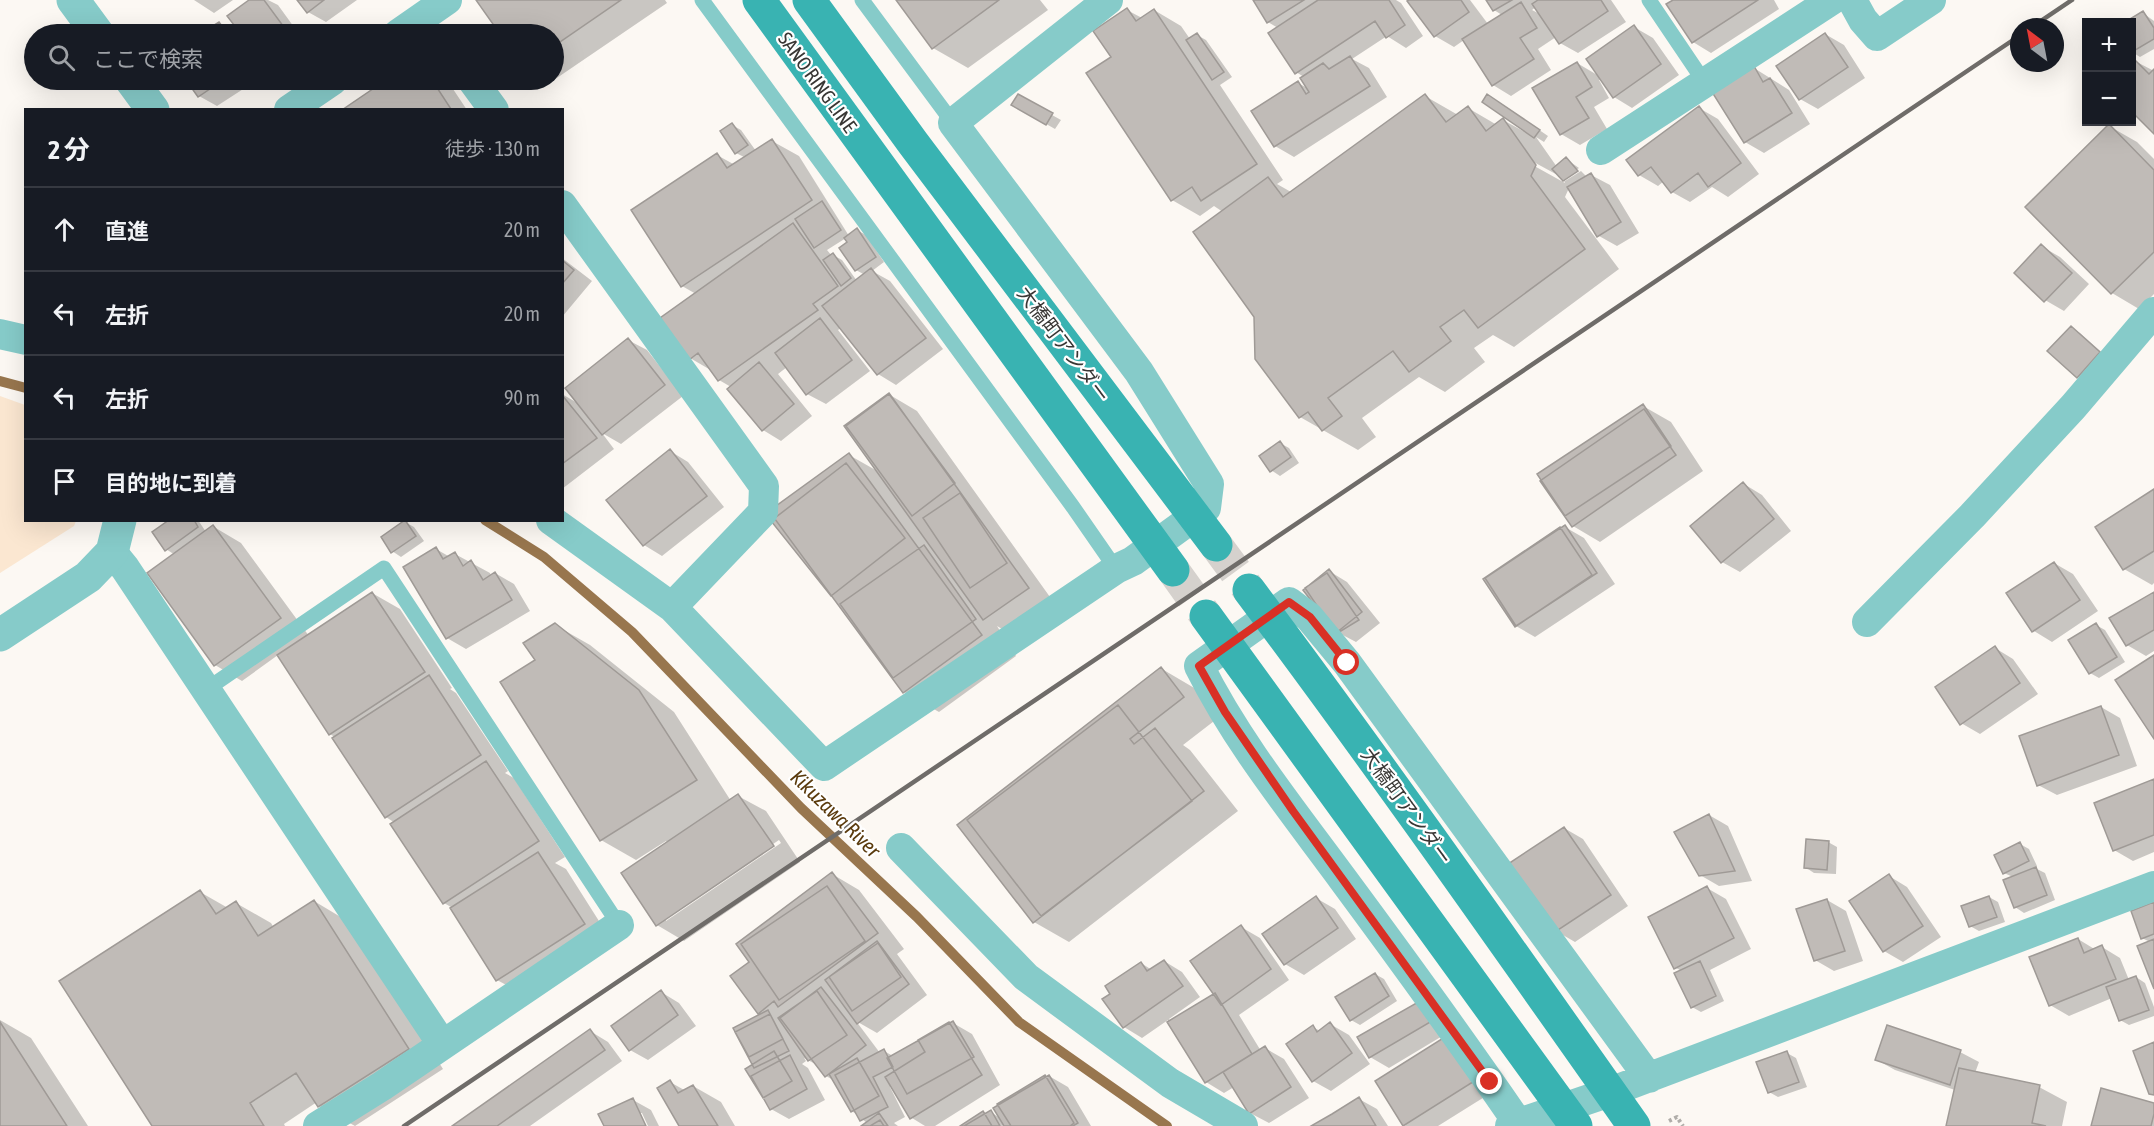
<!DOCTYPE html>
<html lang="ja">
<meta charset="utf-8">
<style>
body{margin:0;font-family:"Asap Condensed","Noto Sans JP",sans-serif;background:#20242c;color:#f1f3f6}
.controls{position:absolute;right:18px;top:18px;display:grid;overflow:hidden;border-radius:0px;box-shadow:0 6px 24px #0002}
.controls button{width:54px;height:54px;display:grid;place-items:center;padding:0;border:0;border-bottom:2px solid #363941;background:#171b24;color:#f1f3f6;font:30px sans-serif}
.compass{position:absolute;left:2010px;top:18px;width:54px;height:54px;border-radius:50%;background:#171b24;box-shadow:0 6px 24px #0002;rotate:328deg}
.stop{position:absolute;width:18px;height:18px;margin:-14px;border:4px solid #d93025;border-radius:50%;background:#fff}
.stop.end{background:#d93025;border-color:#fff;box-shadow:0 2px 6px #0008}
.list{margin:0;padding:0;list-style:none}
h2{display:flex;justify-content:space-between;align-items:center;height:78px;margin:0;padding:0 24px;font-size:26px}
h2 small{font-size:20px;font-weight:400;color:#9ea1a6}
.list li{display:grid;grid-template-columns:39px 1fr auto;gap:18px;align-items:center;box-sizing:border-box;height:84px;padding:0 24px;border-top:2px solid #363941}
.list b{display:block;font-size:22px;white-space:nowrap}
.list em{font-size:20px;font-style:normal;color:#9ea1a6}
.icon{flex:none;width:33px;height:33px;fill:none;stroke:currentColor;stroke-width:2;stroke-linecap:round;stroke-linejoin:round}
.map{position:relative;flex:none;width:2154px;height:1126px;overflow:hidden}
.search{position:absolute;background:#171b24;box-shadow:0 6px 24px #0002;left:24px;top:24px;width:540px;height:66px;display:flex;align-items:center;gap:15px;box-sizing:border-box;padding:0 21px;border-radius:33px;color:#9ea1a6;font-size:22px}
.panel{position:absolute;background:#171b24;box-shadow:0 6px 24px #0002;left:24px;top:108px;width:540px;height:414px;border-radius:0px}
.map>svg:first-child{display:block}
.green{fill:#fbe7d1}
.shadow{fill:#0003;fill-rule:evenodd}
.lines{fill:none;stroke-linecap:round;stroke-linejoin:round}
.stream{stroke:#98764e;stroke-width:10}
.building{fill:#c0bbb7;stroke:#9f9a96;stroke-width:1.5}
.secondary-tunnel{stroke:#d5d1cd;stroke-width:33;stroke-dasharray:33 16;stroke-linecap:butt}
.path{stroke:#b0ada9;stroke-width:4;stroke-dasharray:3 3;stroke-linecap:butt}
.service{stroke:#86cbc9;stroke-width:15}
.minor{stroke:#86cbc9;stroke-width:30}
.tertiary{stroke:#86cbc9;stroke-width:33}
.secondary{stroke:#39b3b2;stroke-width:33}
.rail{stroke:#6f6c69;stroke-width:4.5}
.route{stroke:#d93025;stroke-width:8}
.labels{text-anchor:middle;dominant-baseline:central;stroke-width:4.5;stroke-linejoin:round;paint-order:stroke}
.street-label{font-size:20px;fill:#393735;stroke:#fff}
.water-label{font-size:21px;font-style:italic;fill:#5a3a0c;stroke:#fff}
</style>
<div class="map">
<svg width="2154" height="1126" viewBox="0 0 2154 1126">
<rect width="100%" height="100%" fill="#fcf8f3"/>
<path class="green" d="M0,396L25,405L26,520L76,521L74,526L0,573Z"/>
<path class="shadow" d="M194,0H233L214,13Z
M252,0H268L278,5L299,34H243L229,16Z
M299,0H357L326,22L308,12Z
M478,0H665L667,3L551,82L546,80H554V34H502Z
M898,0H1040L1048,10L968,68L933,48Z
M1255,0H1396L1401,3L1423,36L1406,48L1387,36L1352,59L1369,68L1387,97L1294,157L1275,146L1253,111L1298,83L1309,89L1304,77L1296,72L1278,28L1268,22Z
M1411,0H1470L1488,24L1502,15L1494,10L1488,0H1611L1626,22L1578,53L1560,43L1556,37L1538,49L1551,70L1511,96L1493,85L1464,40L1454,47L1435,36L1409,1ZM1536,7L1542,15L1532,10Z
M1676,0H1774L1779,9L1711,53L1693,42Z
M1127,10L1142,18L1154,10L1181,26L1190,39L1197,35L1206,40L1232,77L1220,85L1283,180L1277,184L1291,192L1425,96L1458,115L1468,108L1497,125L1503,120L1523,131L1524,129L1497,101L1548,136L1544,142L1536,137L1557,167L1566,159L1579,168L1565,178V181L1581,171L1587,177L1591,175L1610,185L1639,233L1617,246L1599,236L1569,188L1565,197L1619,269L1514,347L1493,335L1474,348L1485,362L1445,392L1419,377L1362,418L1376,437L1358,450L1300,417L1256,317L1223,212L1214,206L1200,216L1172,200L1113,57ZM1530,160L1563,178L1565,183L1529,163Z
M2143,13L2154,21V49L2140,57L2132,52V22H2128Z
M219,23L238,34H203Z
M1634,27L1653,38L1679,75L1632,108L1614,97L1601,79L1599,80L1609,98L1594,107L1607,129L1580,145L1561,134L1534,89L1577,63L1599,76Z
M1825,34L1844,45L1865,78L1818,109L1800,99Z
M2133,60L2154,71V132L2132,110V61Z
M1754,68L1789,90L1810,124L1764,153L1745,142Z
M188,80H257L217,106L199,96Z
M389,80H447L467,110H345Z
M1018,96L1061,120L1055,129L1013,105Z
M1699,108L1718,119L1759,174L1728,197L1712,187L1690,202L1672,192L1664,181L1658,186L1639,175Z
M732,125L741,130L756,151L772,141L799,156L849,236L857,230L866,235L884,262L872,271L890,281L943,349L896,385L878,374L841,328L838,330L870,371L826,404L807,394L787,367L778,374L812,416L781,441L763,430L731,387L719,380L714,372L690,358L696,294L682,286L717,155L735,165L746,158L736,153ZM846,238L856,270L865,275L857,281L842,260L833,255L832,256L827,250Z
M2109,126L2137,142L2154,159V294L2139,309L2112,293Z
M2041,246L2060,257L2089,284L2064,311L2045,300Z
M562,258L592,281L562,317Z
M2071,328L2080,333L2108,358L2087,382L2078,377Z
M628,340L647,350L683,396L621,444L602,433L614,449L562,489V394L579,404Z
M890,395L917,411L1055,604L1012,635L997,626L1016,656L939,712L904,692L849,455L879,472Z
M1643,406L1671,422L1703,471L1600,542L1573,526Z
M1280,443L1289,448L1299,463L1280,476L1271,470Z
M670,451L688,462L724,507L662,556L644,545Z
M1744,484L1762,495L1791,531L1740,572L1722,562Z
M2154,491V583L2152,585L2124,569Z
M172,520H198L206,532L214,527L241,543L309,636L372,593L400,609L452,688L450,689L456,693L508,771L505,773L514,778L565,857L555,863L566,869L611,940L525,995L497,980L451,907L444,903L395,823L386,817L336,738L330,734L278,655L242,681L215,665L175,555L166,549Z
M405,522L414,527L424,541L401,557L392,551Z
M1565,527L1584,538L1615,584L1535,637L1516,626Z
M436,549L450,557L455,554L490,573L491,576L495,573L514,584L530,611L466,649L447,638L405,567Z
M2054,563L2073,574L2098,611L2052,642L2034,631Z
M1329,571L1347,582L1380,623L1356,642L1337,632Z
M2154,594V651L2146,656L2127,645Z
M555,625L590,645L674,712L731,801L738,796L766,811L800,862L684,941L657,925L668,843L666,841L636,860L601,840L537,661ZM779,840L781,843L666,921V917Z
M2096,625L2105,630L2125,662L2099,678L2090,673Z
M1995,648L2013,659L2038,694L1980,734L1961,723Z
M1162,669L1196,689L1218,718L1183,745L1190,750L1238,811L1069,942L1034,922L960,825Z
M2101,707L2120,718L2137,766L2057,795L2038,785Z
M2154,781V852L2133,861L2114,850Z
M1709,815L1728,826L1752,881L1719,886L1700,875Z
M1564,828L1583,839L1628,906L1575,942L1556,931Z
M1828,842L1837,847L1836,874L1814,873L1805,867Z
M2020,844L2029,849L2037,866L2035,868L2045,873L2055,900L2024,913L2015,907L2013,877L2004,873Z
M832,874L859,890L904,949L897,954L927,995L877,1033L856,1021L880,1053L884,1051L893,1056L953,1023L972,1034L1000,1085L935,1126H925L912,1118L892,1086L890,1087L905,1117L894,1123L898,1126H863L867,1123L852,1111L835,1081L826,1076L819,1066L804,1058L806,1061L802,1064L808,1068L825,1100L789,1119L771,1109L754,1065L763,1015L759,1013L751,962Z
M1889,876L1907,887L1941,937L1903,962L1884,951L1851,901Z
M1707,888L1726,899L1751,949L1710,970L1724,1001L1701,1012L1692,1007L1682,971L1676,968Z
M200,892L228,908L236,903L271,923L274,928L314,901L349,922L443,1069L355,1126L319,1106L317,1102L284,1124L285,1126H154Z
M1989,897L1998,902L2005,922L1979,931L1970,926Z
M1316,898L1335,909L1356,939L1304,975L1285,964Z
M1827,900L1846,911L1863,961L1834,971L1815,960Z
M2154,903V985L2150,942L2142,938Z
M1241,927L1260,938L1289,980L1239,1015L1261,1051L1265,1048L1284,1059L1309,1098L1269,1123L1250,1113L1234,1087L1224,1093L1206,1082L1168,1020L1142,1038L1124,1027L1141,963L1152,970L1164,961L1182,972L1200,997L1169,1019L1170,1021L1215,994Z
M2078,939L2096,950L2102,947L2120,958L2129,980L2136,977L2145,983L2154,1007V1016L2129,1025L2120,1020L2112,998L2069,1016L2050,1005Z
M1375,974L1384,979L1397,1001L1360,1025L1351,1020Z
M661,992L679,1003L696,1026L648,1060L630,1050Z
M1420,1003L1449,1032L1389,1068L1370,1057Z
M0,1020L31,1038L88,1126H0Z
M1330,1024L1349,1035L1370,1064L1331,1091L1313,1081V1027L1320,1031Z
M590,1031L608,1042L622,1061L530,1126H455Z
M1448,1037L1494,1091L1438,1126H1406L1404,1125Z
M1960,1052L1979,1062L1975,1073L2039,1087L2067,1102L2062,1126H1948L1955,1090L1895,1070L1877,1060Z
M1787,1053L1796,1058L1807,1087L1778,1097L1769,1092Z
M1049,1076L1068,1087L1091,1126H963L991,1112L1000,1118Z
M670,1082L686,1091L693,1086L721,1102L735,1126H681Z
M1359,1099L1377,1109L1388,1126H1314Z
M633,1100L651,1110L659,1126H648L642,1113H638L645,1126H605Z
M2154,1104V1126H2093Z"/>
<g class="lines">
<path class="stream" d="M0,381L26,388
M485,520L544,557L632,632L801,808L917,917L1019,1022L1167,1126"/>
</g>
<path class="building" d="M249,0H264L289,34H241L227,16Z
M297,0H324L307,13Z
M476,0H621L554,46V34H500Z
M896,0H999L932,49Z
M1253,0H1304L1267,23Z
M1318,0H1389L1405,25L1386,38L1375,21L1295,74L1268,33Z
M1409,0H1461L1469,12L1434,37L1407,1Z
M1486,0H1512L1493,11Z
M1538,0H1601L1608,11L1559,44L1532,4Z
M1673,0H1758L1692,43L1666,4Z
M1521,2L1537,28L1520,38L1534,59L1492,86L1462,39Z
M1127,8L1136,21L1154,9L1257,164L1201,201L1192,187L1171,201L1086,73L1111,57L1093,31Z
M2143,11L2154,28V39L2132,52V22H2125Z
M219,22L228,34H200Z
M1634,25L1661,64L1613,98L1586,59Z
M1197,33L1224,72L1212,80L1186,40Z
M1825,33L1848,67L1799,100L1776,66Z
M1350,56L1370,86L1274,147L1251,111L1298,81L1306,94L1309,92L1300,78L1323,63L1329,69Z
M2133,58L2149,74L2154,69V134L2132,112Z
M1577,62L1592,87L1576,97L1589,118L1560,135L1532,88Z
M1754,66L1763,82L1770,78L1792,113L1744,143L1712,92Z
M186,80H223L198,97Z
M386,80H432L451,109L342,110Z
M1018,94L1053,113L1046,125L1011,105Z
M1425,94L1446,122L1468,106L1486,131L1503,118L1536,165L1531,176L1585,249L1478,328L1464,310L1440,327L1451,341L1409,372L1393,351L1328,398L1342,416L1322,431L1308,412L1299,418L1255,359L1254,317L1193,232L1268,177L1283,197Z
M1487,94L1540,130L1534,138L1482,102Z
M1699,106L1741,163L1708,187L1698,173L1671,193L1651,167L1638,176L1626,160Z
M732,123L748,145L735,154L720,131Z
M2109,124L2154,170V252L2111,294L2025,207Z
M772,139L812,200L681,287L631,210L717,153L727,168Z
M1566,157L1578,171L1563,181L1552,169Z
M1591,173L1621,222L1597,237L1567,187Z
M822,201L841,230L814,248L795,219Z
M793,223L838,286L813,304L818,310L718,381L698,353L689,360L660,318Z
M857,228L876,257L855,271L839,248L847,242L844,238Z
M2041,244L2072,273L2044,302L2014,273Z
M833,253L851,278L841,286L823,260Z
M562,260L574,270L562,284Z
M871,268L926,338L877,375L822,306Z
M820,318L852,360L806,395L775,353Z
M2071,326L2100,352L2077,378L2047,351Z
M628,338L665,385L602,435L565,388Z
M759,362L794,404L762,431L727,389Z
M889,393L1029,588L983,620L844,426Z
M889,394L955,483L912,516L846,426Z
M562,395L597,438L562,464Z
M1643,404L1671,446L1565,516L1537,474Z
M1644,409L1676,455L1572,527L1540,481Z
M1280,441L1291,457L1270,472L1259,456Z
M670,449L707,496L643,546L606,500Z
M849,453L982,635L903,693L769,511Z
M846,463L905,538L831,596L771,521Z
M1743,482L1774,519L1721,563L1690,526Z
M2154,489V551L2123,570L2095,527Z
M960,493L1007,563L970,588L923,518Z
M169,520H194L198,527L165,551L152,532Z
M405,520L416,536L391,553L381,537Z
M213,525L281,618L214,666L147,573Z
M1565,525L1597,573L1516,626L1485,578Z
M1560,527L1592,575L1515,627L1483,579Z
M924,545L976,619L893,678L840,604Z
M436,547L443,559L455,552L463,566L471,560L483,580L495,572L512,600L446,639L403,567Z
M2054,562L2080,600L2032,632L2006,593Z
M1329,569L1362,612L1336,633L1303,590Z
M1327,573L1359,620L1336,634L1305,588Z
M372,592L425,672L329,735L277,655Z
M2154,592V630L2126,646L2109,618Z
M555,623L639,690L697,780L600,841L500,682L535,660L523,643Z
M2096,623L2117,657L2089,674L2068,640Z
M1995,646L2020,683L1960,725L1935,687Z
M2154,655V739L2115,680Z
M1161,667L1184,697L1130,739L1134,744L1155,728L1204,791L1033,923L957,825Z
M429,675L481,755L385,818L332,738Z
M1118,705L1192,801L1041,916L967,820Z
M2101,706L2119,755L2037,786L2019,736Z
M486,761L539,841L443,904L390,824Z
M2154,779V835L2113,851L2094,803Z
M738,794L774,846L656,926L621,873Z
M1709,814L1735,871L1699,876L1674,832Z
M1564,827L1611,895L1555,932L1508,864Z
M1806,839L1829,841L1827,870L1804,868Z
M2020,842L2029,861L2003,874L1994,855Z
M538,852L585,924L496,981L450,908Z
M2036,867L2047,895L2014,908L2003,880Z
M832,872L878,933L778,1007L774,1001L758,1014L730,976L749,962L736,944Z
M1889,874L1923,926L1883,952L1849,901Z
M827,886L865,941L779,1000L741,944Z
M1707,886L1734,938L1674,969L1648,917Z
M200,890L216,914L236,901L258,936L314,900L409,1049L318,1107L296,1073L250,1103L264,1126H152L59,981Z
M1316,896L1338,928L1284,965L1262,934Z
M1989,896L1997,917L1969,927L1961,906Z
M1827,899L1845,951L1814,961L1796,909Z
M2154,902V934L2141,939L2131,911Z
M1241,925L1271,969L1221,1005L1190,961Z
M2078,938L2084,953L2102,945L2116,979L2049,1006L2029,957Z
M2154,939V989L2137,946Z
M877,941L909,984L857,1024L825,980Z
M878,943L901,977L852,1011L829,977Z
M1164,960L1183,986L1123,1028L1102,999L1110,994L1105,986L1141,962L1147,971Z
M1700,961L1716,996L1691,1008L1674,973Z
M1375,973L1389,996L1350,1021L1335,997Z
M2136,976L2149,1010L2119,1021L2106,987Z
M821,987L866,1045L825,1077L780,1018Z
M661,990L678,1015L629,1051L611,1026Z
M817,991L847,1035L808,1061L778,1018Z
M1215,993L1252,1054L1205,1083L1167,1022Z
M1420,1001L1432,1021L1369,1058L1357,1037Z
M768,1010L783,1039L749,1057L733,1028Z
M770,1014L789,1051L754,1068L735,1032Z
M953,1021L974,1057L907,1094L887,1058Z
M0,1022L67,1126H0Z
M949,1022L982,1075L910,1119L885,1077L925,1052L918,1040Z
M1330,1022L1352,1053L1312,1082L1286,1044L1313,1025L1317,1032Z
M1887,1025L1961,1050L1950,1085L1875,1060Z
M590,1029L605,1050L497,1126H452Z
M1448,1035L1476,1080L1403,1126L1375,1081Z
M2154,1042V1095L2149,1094L2133,1051Z
M1265,1046L1291,1087L1249,1114L1223,1072Z
M884,1049L893,1067L873,1077L888,1107L860,1121L835,1075Z
M774,1051L792,1081L763,1098L745,1069Z
M1787,1051L1799,1082L1768,1093L1756,1062Z
M790,1055L807,1089L770,1110L751,1076Z
M857,1058L879,1096L851,1112L829,1074Z
M1959,1068L2040,1085L2032,1123L2046,1126H1946Z
M1045,1075L1074,1123L1070,1126H1011L997,1104Z
M1049,1075L1078,1123L1073,1126H1004L993,1108Z
M670,1080L678,1093L693,1085L718,1126H679L657,1088Z
M2101,1088L2154,1103V1114L2151,1126H2091Z
M1359,1097L1376,1126H1311L1332,1114Z
M633,1098L646,1126H604L598,1114Z
M991,1110L1000,1126H964Z
M983,1111L992,1126H960Z
M879,1113L888,1126H861Z
M880,1120L884,1126H870Z"/>
<g class="lines">
<path class="secondary-tunnel" d="M1216,545L1249,590
M1173,570L1206,616"/>
<path class="path" d="M1669,1121L1677,1117L1683,1126"/>
<path class="service" d="M702,0L1073,507L1116,569
M862,0L953,123
M1649,0L1705,83
M207,689L384,568L619,925"/>
<path class="minor" d="M1852,0L1863,20L1877,36L1931,0
M398,34L447,0
M472,80L494,110
M289,110L333,80
M1601,150L1832,0
M562,205L764,486L763,512L672,607
M0,334L26,340
M551,520L672,607L824,766L1116,569L1133,561L1206,508L1209,484L1139,372L953,123L1108,0
M112,552L125,568L442,1044
M1867,622L1972,516L2073,407L2154,312
M901,848L1026,977L1170,1083L1243,1126
M1518,1123C1461,1040 1402,959 1342,878C1292,810 1237,742 1199,666L1289,602L1309,617L1347,663L1649,1078
M318,1126L382,1086L619,925
M1510,1126L1610,1092L2154,886"/>
<path class="tertiary" d="M73,0L98,34
M131,80L153,110
M0,635L88,577L112,552L120,520"/>
<path class="secondary" d="M759,0L1173,570
M809,0L913,143L1216,545
M1249,590C1381,766 1507,946 1634,1126
M1206,616L1576,1126"/>
<path class="rail" d="M2032,27L2072,0
M404,1126L2019,36"/>
</g>
<g class="lines">
<path class="route" d="M1347,663L1310,617L1289,602L1199,666L1225,712L1293,811L1490,1082"/>
</g>
<g class="labels">
<g class="street-label">
<text transform="translate(818 82) rotate(54)">SANO RING LINE</text>
<text transform="translate(1064 344) rotate(53)">大橋町アンダー</text>
<text transform="translate(1407 806) rotate(54)">大橋町アンダー</text>
</g>
<g class="water-label">
<text transform="translate(836 813) rotate(44)">Kikuzawa River</text>
</g>
</g>
</svg>
<div class="controls">
<button>+</button>
<button>−</button>
</div>
<svg class="compass" viewBox="-18 -18 36 36"><path d="M0-13l5 13h-10z" fill="#e53935"/><path d="M0 13l5-13h-10z" fill="#9ea1a6"/></svg>
<div class="stop" style="left:1347px;top:663px"></div>
<div class="stop end" style="left:1490px;top:1082px"></div>
<div class="search"><svg class="icon" aria-label="search" viewBox="0 0 24 24"><circle cx="10" cy="10" r="6"/><path d="M15 15l6 6"/></svg>ここで検索</div>
<section class="panel">
<h2>2 分<small>徒歩 · 130 m</small></h2>
<ul class="list">
<li><svg class="icon" aria-label="ahead" viewBox="0 0 24 24"><path d="M12 20V5M6 11l6-6 6 6"/></svg><div><b>直進</b></div><em>20 m</em></li>
<li><svg class="icon" aria-label="left" viewBox="0 0 24 24"><path d="M17 20v-9H6M10 6l-5 5 5 5"/></svg><div><b>左折</b></div><em>20 m</em></li>
<li><svg class="icon" aria-label="left" viewBox="0 0 24 24"><path d="M17 20v-9H6M10 6l-5 5 5 5"/></svg><div><b>左折</b></div><em>90 m</em></li>
<li><svg class="icon" aria-label="arrive" viewBox="0 0 24 24"><path d="M6 21V4h12l-3 4 3 4H6"/></svg><div><b>目的地に到着</b></div></li>
</ul>
</section>
</div>
